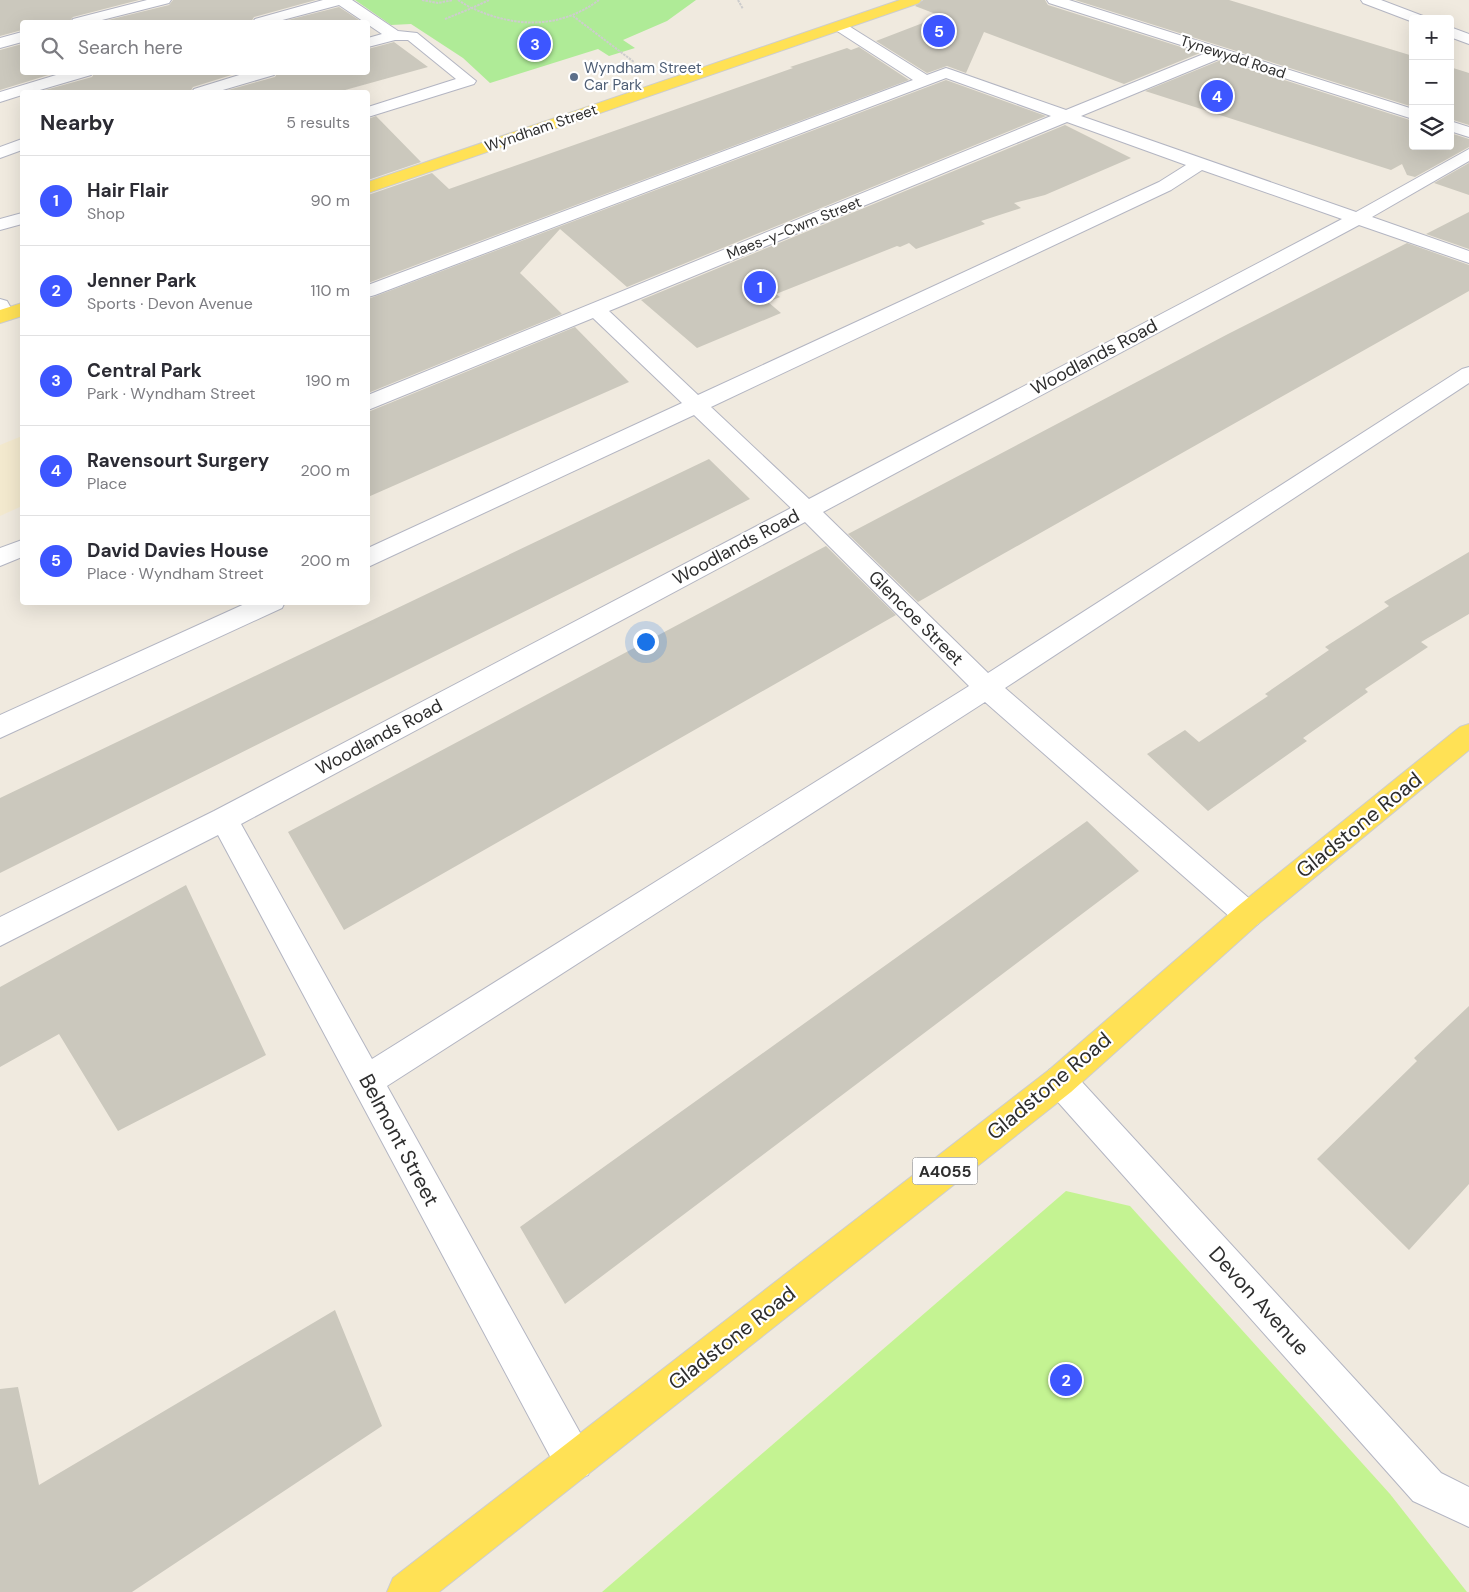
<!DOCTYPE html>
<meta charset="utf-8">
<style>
body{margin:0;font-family:"DM Sans",sans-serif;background:#f2f2f3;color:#2b2b33}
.controls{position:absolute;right:15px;top:15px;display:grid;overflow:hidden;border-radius:5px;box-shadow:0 5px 20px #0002}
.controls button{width:45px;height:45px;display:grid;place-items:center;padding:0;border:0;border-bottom:1px solid #e1e1e2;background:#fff;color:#2b2b33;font:25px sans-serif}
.you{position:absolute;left:645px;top:641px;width:18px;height:18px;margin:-12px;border:4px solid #fff;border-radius:50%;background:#1a73e8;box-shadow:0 0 0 8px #1a73e833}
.badge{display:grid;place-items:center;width:32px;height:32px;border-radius:50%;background:#3d56ff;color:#fff;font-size:16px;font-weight:700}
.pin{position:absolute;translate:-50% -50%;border:2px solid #fff;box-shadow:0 1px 5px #0006}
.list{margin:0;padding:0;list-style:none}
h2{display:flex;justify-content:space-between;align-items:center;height:65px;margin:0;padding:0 20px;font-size:21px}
h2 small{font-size:16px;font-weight:400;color:#7c7c81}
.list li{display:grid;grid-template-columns:32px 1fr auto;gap:15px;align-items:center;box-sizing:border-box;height:90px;padding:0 20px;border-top:1px solid #e1e1e2}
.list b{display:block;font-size:19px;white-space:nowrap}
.list p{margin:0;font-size:16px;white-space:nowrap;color:#7c7c81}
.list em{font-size:16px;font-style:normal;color:#7c7c81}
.icon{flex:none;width:28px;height:28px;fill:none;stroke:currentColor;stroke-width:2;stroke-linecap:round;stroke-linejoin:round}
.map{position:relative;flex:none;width:1469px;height:1592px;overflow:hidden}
.search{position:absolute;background:#fff;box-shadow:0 5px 20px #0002;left:20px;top:20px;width:350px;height:55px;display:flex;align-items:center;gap:12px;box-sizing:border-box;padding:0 18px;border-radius:5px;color:#7c7c81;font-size:19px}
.panel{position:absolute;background:#fff;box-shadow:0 5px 20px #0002;left:20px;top:90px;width:350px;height:515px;border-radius:5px}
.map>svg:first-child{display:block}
.education{fill:#f3e9ce}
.green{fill:#afeb97}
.pitch{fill:#c4f392}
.building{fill:#cbc8bd}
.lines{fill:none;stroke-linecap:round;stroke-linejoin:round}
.minor-casing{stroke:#b3b5c2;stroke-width:2}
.major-casing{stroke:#cdcdcd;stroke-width:2}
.path{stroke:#cdcdcd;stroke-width:2;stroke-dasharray:2.5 1;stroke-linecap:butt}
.minor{fill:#fff;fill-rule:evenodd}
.major{fill:#ffe155;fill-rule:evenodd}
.service-dot{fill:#5c6f8a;stroke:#fff;stroke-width:2}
.labels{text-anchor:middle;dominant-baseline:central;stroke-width:4.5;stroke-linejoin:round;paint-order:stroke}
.far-street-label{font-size:15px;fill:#2e2e2e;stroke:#fff}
.far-service-label{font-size:15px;fill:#4e5e75;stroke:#fff;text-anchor:start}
.shield{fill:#fff;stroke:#6d6d6d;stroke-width:1}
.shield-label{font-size:16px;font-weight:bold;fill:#2e2e2e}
.street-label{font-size:18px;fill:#2e2e2e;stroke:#fff}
.near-street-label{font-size:21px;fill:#2e2e2e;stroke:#fff}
</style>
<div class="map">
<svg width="1469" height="1592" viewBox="0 0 1469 1592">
<rect width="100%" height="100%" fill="#f0eadf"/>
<path class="education" d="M22,436V506L0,516V445Z"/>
<path class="green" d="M355,0H696L667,21L623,40L635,48L609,56L598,49L490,83L463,58L411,24L391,25Z"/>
<path class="pitch" d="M1066,1191L1130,1206L1390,1494L1467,1592H602Z"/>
<path class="building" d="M0,0H139L73,17L69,22H22V30L0,36Z
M173,0H316L254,17L251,22H100L169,5Z
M923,0H1045L1048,5L1200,53L1124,84L984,32L966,73L947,66L927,73L876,41L941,16L915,6Z
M1075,0H1229L1413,56V107Z
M339,7L362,22H280Z
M394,42L428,67L338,92H221L275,77L278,72H368V49Z
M22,44V72H58L0,90V50Z
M859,47L909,80L368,283V195L432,173L449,189L793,68L790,67L847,48L851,50Z
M1221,60L1413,121V146H1450V133L1469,139V147L1415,177L1407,175L1402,164L1391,170L1145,91Z
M1450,67L1469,73V125L1450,119Z
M95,72H241L193,87L190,92H38L92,77Z
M946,80L1046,116L627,287L560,229L520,273L562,314L368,393V299Z
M376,116L421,162L368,180V119Z
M1065,125L1131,158L1045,195L1014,203L1021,208L981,221L985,224L916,249L909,243L900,247L897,246L776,294L780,297L768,302L781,313L697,348L641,300Z
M1469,163V195L1434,183Z
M1469,212V249L1426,234Z
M1407,243L1469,265V291L918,602L848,534L1228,334Z
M575,327L629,382L368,497V412Z
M709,459L750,499L0,873V798Z
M826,546L896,615L344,930L288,832Z
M1469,552V614L1421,642L1428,647L1365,689L1368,692L1303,738L1307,741L1208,811L1147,754L1185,730L1199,742L1268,696L1265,694L1329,650L1325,647L1389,606L1384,602Z
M1087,821L1139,871L565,1304L520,1227Z
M186,885L266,1055L118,1131L59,1034L0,1067V987Z
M1469,1006V1184L1409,1250L1317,1159L1417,1061L1414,1058Z
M335,1310L382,1426L132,1592H0V1389L18,1387L39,1485Z"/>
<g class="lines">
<g class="minor-casing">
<path id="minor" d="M147,0H171L169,3L94,22H71L73,19Z
M323,0H352L398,31L417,33L476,81L474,84L368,117V107L456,79L408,40H395L368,47V38L382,34L339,5L275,22H253L255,19Z
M1047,0H1069L1413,109V119L1221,58L1081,116L1356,212L1469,149V161L1372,217L1469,251V263L1359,225L823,512L988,673L1462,369L1469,367V383L1005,688L1258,906L1263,915L1258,924L1248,928L1238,924L985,702L387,1086L588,1447L593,1461L588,1475L574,1480L560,1475L218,835L0,946V917L214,811L791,508L694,415L368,567V548L682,403L593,318L368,410V395L1051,116L946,78L375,295L368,297V285L913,80L834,29L831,26L834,23H844L927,75L946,68L952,70L1066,110L1206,53L1049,3ZM1067,122L1186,165L1159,182L698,395L609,311ZM1202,170L1342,219L809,499L711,407L1171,190ZM805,522L969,686L372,1059L241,824Z
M1361,0H1381L1423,16L1425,19H1413V22L1363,3Z
M1450,27L1469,34V44L1450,37Z
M22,32V42L0,48V38Z
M66,72H93L91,75L33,92H22V95L0,102V92Z
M249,72H276L274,75L216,92H192L194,89Z
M1450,121L1469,127V137L1450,131Z
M22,139V150L0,158V147Z
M22,213V224L0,230V219Z
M0,299L7,301L15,315L12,319L0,320Z
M22,540V557L0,566V548Z
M249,602H285L282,608L0,738V715Z
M1060,1065L1071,1070L1441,1473L1469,1487V1527L1413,1501L1049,1092L1044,1081L1049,1070Z"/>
</g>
<g class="major-casing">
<path id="major" d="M900,0H921L919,3L368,193V182Z
M22,303V316L0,323V310Z
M1469,724V750L1258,924L1071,1092L439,1592H387L393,1578L1049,1070L1238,906L1460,727Z"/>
</g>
<path class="path" d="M422,0L438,3L453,0
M458,0L471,8
M489,0L472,8C515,28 560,29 599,0
M738,0L743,9
M573,16L634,62
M445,19L472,8"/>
<use href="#minor" class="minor"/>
<use href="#major" class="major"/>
</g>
<circle class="service-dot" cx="574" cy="77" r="5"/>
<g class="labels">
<g class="far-street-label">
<text transform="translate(1233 57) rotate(18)">Tynewydd Road</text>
<text transform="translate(541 128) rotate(-19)">Wyndham Street</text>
<text transform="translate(794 228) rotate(-22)">Maes-y-Cwm Street</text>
</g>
<g class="far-service-label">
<text x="584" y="68">Wyndham Street<tspan x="584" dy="17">Car Park</tspan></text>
</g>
<rect class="shield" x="912.5" y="1157.5" width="65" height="27" rx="4"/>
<g class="shield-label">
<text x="945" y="1171">A4055</text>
</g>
<g class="street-label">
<text transform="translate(1094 357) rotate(-28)">Woodlands Road</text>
<text transform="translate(736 547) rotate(-28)">Woodlands Road</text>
<text transform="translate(916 618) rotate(45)">Glencoe Street</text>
<text transform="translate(379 737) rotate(-28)">Woodlands Road</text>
</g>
<g class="near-street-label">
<text transform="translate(1359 825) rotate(-39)">Gladstone Road</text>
<text transform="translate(1049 1086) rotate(-40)">Gladstone Road</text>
<text transform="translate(399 1140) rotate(62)">Belmont Street</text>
<text transform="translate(1259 1301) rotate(48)">Devon Avenue</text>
<text transform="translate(732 1338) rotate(-38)">Gladstone Road</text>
</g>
</g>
</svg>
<div class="controls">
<button>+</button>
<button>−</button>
<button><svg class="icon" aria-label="layers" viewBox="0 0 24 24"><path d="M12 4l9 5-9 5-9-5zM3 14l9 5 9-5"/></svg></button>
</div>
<div class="you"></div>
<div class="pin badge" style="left:760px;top:287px">1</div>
<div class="pin badge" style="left:1066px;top:1380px">2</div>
<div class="pin badge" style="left:535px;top:44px">3</div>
<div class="pin badge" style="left:1217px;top:96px">4</div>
<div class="pin badge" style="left:939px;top:31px">5</div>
<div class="search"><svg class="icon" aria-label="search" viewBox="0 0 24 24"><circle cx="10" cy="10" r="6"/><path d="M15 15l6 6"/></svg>Search here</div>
<section class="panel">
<h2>Nearby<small>5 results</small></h2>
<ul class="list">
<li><span class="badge">1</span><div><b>Hair Flair</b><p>Shop</p></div><em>90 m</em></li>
<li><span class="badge">2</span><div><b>Jenner Park</b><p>Sports · Devon Avenue</p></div><em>110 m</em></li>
<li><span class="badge">3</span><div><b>Central Park</b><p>Park · Wyndham Street</p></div><em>190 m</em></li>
<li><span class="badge">4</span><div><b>Ravensourt Surgery</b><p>Place</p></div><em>200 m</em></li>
<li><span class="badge">5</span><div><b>David Davies House</b><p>Place · Wyndham Street</p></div><em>200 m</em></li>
</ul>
</section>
</div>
